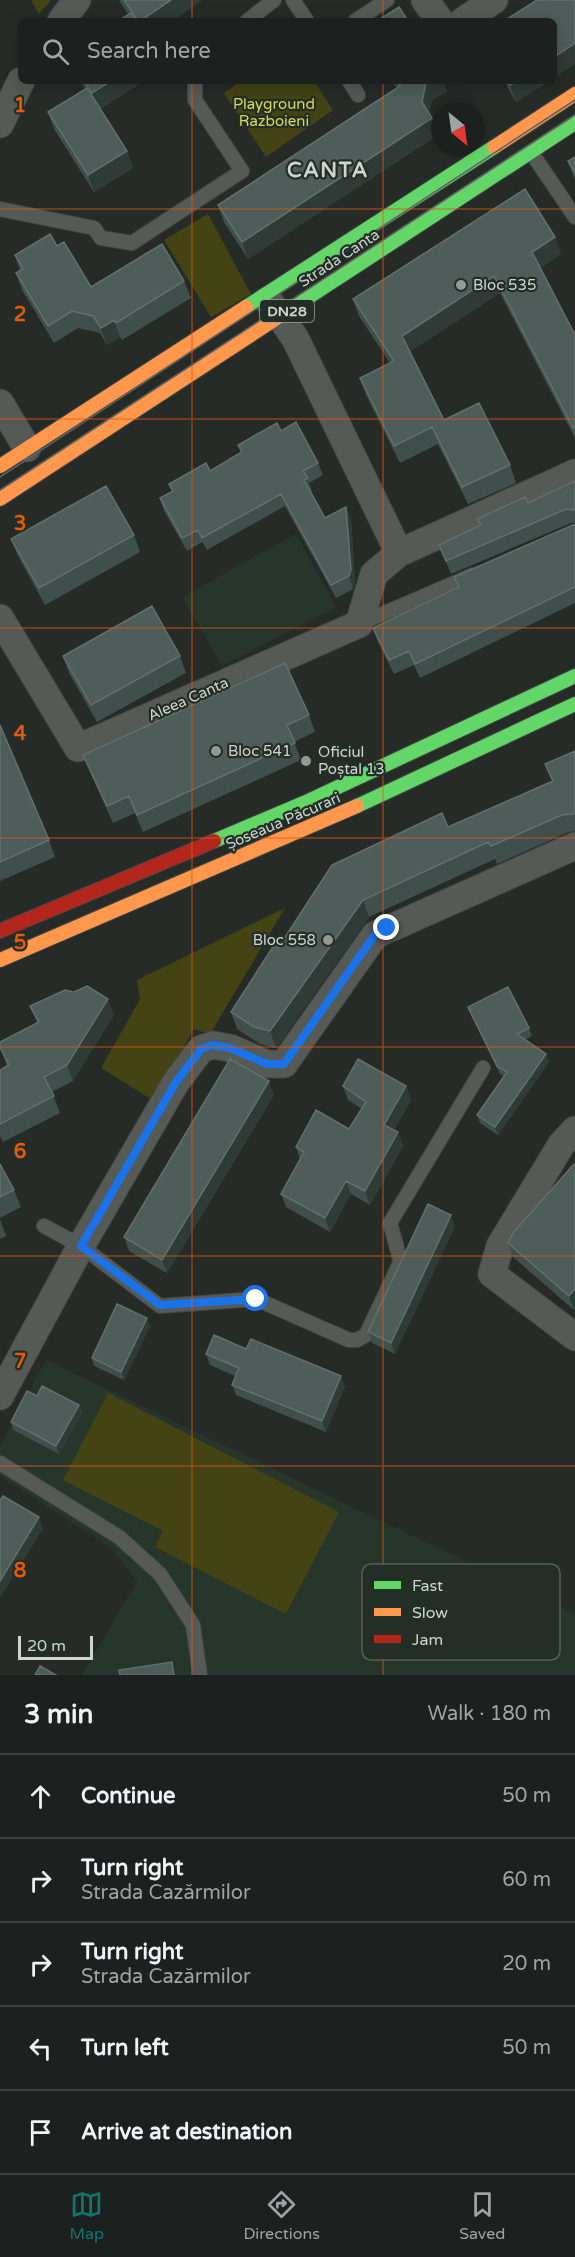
<!DOCTYPE html>
<meta charset="utf-8">
<style>
body{margin:0;font-family:"Varela Round",sans-serif;background:#252827;color:#f1f3f6}
.compass{position:absolute;left:431px;top:102px;width:54px;height:54px;border-radius:50%;background:#1c201e;box-shadow:0 3px 15px #0003;rotate:151deg}
.scale{position:absolute;left:18px;bottom:15px;width:75px;box-sizing:border-box;padding-left:6px;border:3px solid #ced5d0;border-top:0;font-size:16px;line-height:21px;white-space:nowrap;color:#ced5d0;-webkit-text-stroke:4px #232e27;paint-order:stroke}
.stop{position:absolute;width:18px;height:18px;margin:-14px;border:4px solid #1a73e8;border-radius:50%;background:#fff}
.stop.end{background:#1a73e8;border-color:#fff;box-shadow:0 2px 6px #0008}
.list{margin:0;padding:0;list-style:none}
h2{display:flex;justify-content:space-between;align-items:center;height:78px;margin:0;padding:0 24px;font-size:26px}
h2 small{font-size:20px;font-weight:400;color:#a0a3a4}
.list li{display:grid;grid-template-columns:39px 1fr auto;gap:18px;align-items:center;box-sizing:border-box;height:84px;padding:0 24px;border-top:2px solid #3a3e3c}
.list b{display:block;font-size:22px;white-space:nowrap}
.list p{margin:0;font-size:20px;white-space:nowrap;color:#a0a3a4}
.list em{font-size:20px;font-style:normal;color:#a0a3a4}
.icon{flex:none;width:33px;height:33px;fill:none;stroke:currentColor;stroke-width:2;stroke-linecap:round;stroke-linejoin:round}
.map{position:relative;flex:none;width:575px;height:1675px;overflow:hidden}
.search{position:absolute;background:#1c201e;box-shadow:0 3px 15px #0003;left:18px;right:18px;top:18px;height:66px;display:flex;align-items:center;gap:15px;box-sizing:border-box;padding:0 21px;border-radius:9px;color:#a0a3a4;font-size:22px}
.sheet{height:498px;background:#1c201e}
nav{display:flex;justify-content:space-around;align-items:center;box-sizing:border-box;height:84px;border-top:2px solid #3a3e3c;background:#1c201e;font-size:16px;color:#a0a3a4}
nav a{display:grid;justify-items:center;gap:3px}
nav .on{color:#0f766e}
.map>svg:first-child{display:block}
.built{fill:#26362b}
.green{fill:#434314}
.lines{fill:none;stroke-linecap:round;stroke-linejoin:round}
.lane-casing{stroke:#414643;stroke-width:16}
.street-casing{stroke:#414643;stroke-width:29}
.fast-casing{stroke:#414643;stroke-width:16}
.slow-casing{stroke:#414643;stroke-width:16}
.jam-casing{stroke:#414643;stroke-width:16}
.lane{stroke:#565a57;stroke-width:14}
.street{stroke:#565a57;stroke-width:27}
.fast{stroke:#63d668;stroke-width:14}
.slow{stroke:#ff974d;stroke-width:14}
.jam{stroke:#b3261e;stroke-width:14}
.tram{stroke:#5e615f;stroke-width:1.5}
.wall{fill:#3f4f4b}
.shaded-wall{fill:#2e3b37}
.building{fill:#4e5d59;stroke:#62706c;stroke-width:1.5}
.route{stroke:#1a73e8;stroke-width:8}
.grid{fill:none;stroke:#e8590c;stroke-width:1.5;stroke-opacity:0.55}
.poi-dot{fill:#939a95;stroke:#232e27;stroke-width:2}
.labels{text-anchor:middle;dominant-baseline:central;stroke-width:4.5;stroke-linejoin:round;paint-order:stroke}
.shield{fill:#232e27;stroke:#9ba39d;stroke-width:1.5}
.shield-label{font-size:14px;font-weight:bold;fill:#ced5d0}
.park-label{font-size:15px;fill:#dad852;stroke:#232e27}
.street-label{font-size:15px;fill:#ced5d0;stroke:#232e27}
.poi-label{font-size:15px;fill:#ced5d0;stroke:#232e27;text-anchor:start}
.district-label{font-size:21px;font-weight:bold;letter-spacing:1.5px;fill:#ced5d0;stroke:#232e27}
.key{fill:#232e27;stroke:#56605a;stroke-width:1.5}
.key-label{font-size:16px;fill:#ced5d0}
.grid-label{font-size:20px;text-anchor:middle;font-weight:bold;fill:#e8590c;stroke:#232e27;stroke-width:4.5;stroke-linejoin:round;paint-order:stroke}
</style>
<div class="map">
<svg width="575" height="1675" viewBox="0 0 575 1675">
<rect width="100%" height="100%" fill="#262b28"/>
<path class="built" d="M296,534L336,607L222,666L182,597Z
M46,1360L575,1614V1675H82L137,1581L110,1547L0,1476V1446Z"/>
<path class="green" d="M31,0H51L39,14Z
M240,81H314L333,110L266,157L224,93Z
M208,214L251,294L211,317L164,240Z
M285,908L210,1034L194,1029L154,1101L101,1068L140,999L137,980Z
M108,1393L339,1512L286,1614L155,1547L163,1531L63,1480Z"/>
<g class="lines">
<g class="lane-casing">
<path id="lane" d="M293,0L307,21
M247,21L274,0
M355,21L387,0
M349,81L358,95
M531,152L575,217
M0,209L94,228L101,238L132,243L242,171L195,100V81
M359,624L473,575
M44,1226L81,1246L160,1306L256,1299L349,1340H357L366,1335L399,1265L400,1259L390,1223L483,1068
M0,1463L119,1537L160,1574L193,1625L200,1675"/>
</g>
<g class="street-casing">
<path id="street" d="M425,0L440,21
M61,21L77,0
M463,21L494,0
M0,124L21,81
M268,300L295,338L399,553L575,473
M0,403L27,448
M0,618L78,748L359,624L374,574L399,553
M575,1130L561,1145L500,1246L492,1274L575,1337
M0,1396L81,1246L176,1082L201,1049L213,1045L230,1048L267,1064H284L375,935L575,846"/>
</g>
<g class="fast-casing">
<path id="fast" d="M246,307L494,147
M286,312L575,123
M357,806L575,704
M214,841L306,802L575,676"/>
</g>
<g class="slow-casing">
<path id="slow" d="M494,147L575,94
M0,466L246,307
M0,499L286,312
M0,960L357,806"/>
</g>
<g class="jam-casing">
<path id="jam" d="M0,931L214,841"/>
</g>
<use href="#lane" class="lane"/>
<use href="#street" class="street"/>
<use href="#fast" class="fast"/>
<use href="#slow" class="slow"/>
<use href="#jam" class="jam"/>
<path class="tram" d="M0,477L575,100
M0,490L575,115"/>
</g>
<path class="wall" d="M119,0H202L172,21H118L128,14Z
M80,81H144L100,109L127,151L133,168L94,192L54,129L48,112L85,89Z
M392,81H443L447,91L432,100L429,113L432,118L438,135L248,259L224,222L218,205L397,88Z
M504,81H549L516,102Z
M575,157V180L568,161Z
M555,237L561,254L540,268L575,335V438L500,293L409,352L444,420L510,465L516,483L468,504L438,444L400,463L366,395L360,378L390,363L359,316L353,299Z
M57,246L91,287L184,281L191,298L122,340L120,337L107,345L100,333L78,328L54,343L22,290L16,273L20,271L15,255Z
M281,431L318,463L323,475L309,483L312,491L310,492L325,518L351,519L355,582L353,589L336,598L285,506L207,550L202,542L187,551L164,511L160,498L172,492L169,484L210,471L241,453L238,445Z
M575,481V523H571L451,574L439,545L480,525L477,519L528,503Z
M575,524V603L420,678L414,665L394,674L378,642L373,628L458,587L454,577Z
M134,535L140,552L45,605L18,556L11,539Z
M63,656H180L186,673L97,722L69,673Z
M309,715L315,732L294,742L301,760L143,832L135,813L113,823L90,772L83,755Z
M0,725L49,840L55,857L0,881Z
M575,751V831L569,832L497,864L495,859L369,917L276,1048L260,1044L237,1029L231,1012L278,948L448,827L552,781L545,764Z
M30,1006L114,1015L73,1081L52,1092L60,1113L3,1142L0,1136V1070L7,1066L0,1048V1042L37,1023Z
M468,1007L529,1028L532,1036L525,1040L546,1054L549,1062L498,1135L480,1123L477,1115L504,1076L500,1074L471,1015Z
M343,1086H406L411,1100L394,1130L398,1132L403,1146L370,1205L351,1194L330,1232L286,1207L281,1194L300,1159L296,1147L349,1129L362,1109L348,1100Z
M274,1095L167,1273L129,1251L124,1237Z
M0,1164L14,1190L21,1207L0,1218Z
M574,1164V1310L513,1257L508,1243Z
M0,1219L6,1236L0,1239Z
M455,1226L395,1354L372,1343L368,1332Z
M150,1326L124,1380L94,1366L92,1358Z
M206,1354L345,1386L326,1432L236,1395L232,1385L235,1376L210,1365Z
M37,1396L79,1405L82,1413L59,1454L13,1430L11,1422Z"/>
<path class="shaded-wall" d="M171,0H202L172,21H140Z
M575,43V64L554,78V57Z
M111,81H144L98,110L92,93Z
M429,81H443L447,91L432,100L428,119L422,102L426,83Z
M517,81H549L516,102L510,85Z
M432,118L438,135L248,259L242,242Z
M127,151L133,168L94,192L88,175Z
M555,237L561,254L538,269L532,252Z
M494,276L500,293L408,353L402,336Z
M114,320L120,337L107,345L101,328Z
M346,507L351,519L355,582L353,589L349,576Z
M363,900L369,917L276,1048L270,1031Z
M108,999L114,1015L73,1081L67,1065Z
M546,1054L549,1062L498,1135L495,1127Z
M269,1081L274,1095L167,1273L162,1260Z
M406,1086L411,1100L389,1139L384,1125Z
M398,1132L403,1146L370,1205L365,1191Z
M346,1181L351,1194L330,1232L325,1218Z
M451,1215L455,1226L395,1354L391,1343Z
M575,1289V1309L574,1310L569,1296Z
M147,1318L150,1326L124,1380L121,1372Z
M341,1376L345,1386L326,1432L322,1421Z
M79,1405L82,1413L59,1454L56,1446Z
M39,1517L43,1529L0,1598V1581Z"/>
<path class="building" d="M124,0H171L140,21H138Z
M537,0H575V43L554,57V21H504Z
M399,7L408,21H377Z
M131,13L136,21H118Z
M84,81H111L92,93Z
M397,81H429L426,83L422,102L432,118L242,242L218,205L400,86Z
M508,81H517L510,85Z
M87,88L127,151L88,175L48,112Z
M575,157V173L568,161Z
M525,189L555,237L532,252L575,335V427L573,428L494,276L402,336L444,420L479,403L510,465L462,487L432,427L394,446L360,378L394,361L353,299Z
M50,234L57,246L64,242L91,287L162,244L184,281L116,323L114,320L101,328L93,316L72,311L48,326L16,273L23,269L15,255Z
M296,422L318,463L303,471L308,478L304,480L325,518L346,507L351,570L349,576L331,585L281,494L202,538L198,530L182,538L160,498L173,491L169,484L206,463L210,471L242,452L238,445L277,423L281,431Z
M575,481V510L566,509L446,561L439,545L481,525L477,519L525,497L528,503Z
M106,486L134,535L39,588L11,539Z
M575,524V587L415,664L409,651L389,660L373,628L459,587L454,577Z
M152,606L180,656L91,705L63,656Z
M285,663L309,715L287,725L295,743L137,815L129,796L107,806L83,755Z
M0,725L49,840L0,862Z
M575,751V813L573,814L562,815L491,846L488,842L363,900L270,1031L254,1027L231,1012L274,945L278,948L332,865L442,813L448,827L553,781L545,764Z
M87,986L108,999L67,1065L44,1077L54,1096L0,1124V1070L9,1065L0,1047V1042L39,1022L30,1006L65,990L74,992Z
M508,987L529,1028L517,1034L546,1054L495,1127L477,1115L507,1072L497,1066L468,1007Z
M230,1059L269,1081L162,1260L124,1237Z
M358,1059L406,1086L384,1125L398,1132L365,1191L346,1181L325,1218L281,1194L304,1152L296,1147L316,1110L349,1129L366,1102L343,1086Z
M0,1164L14,1190L0,1197Z
M574,1164L575,1165V1289L569,1296L508,1243L513,1233Z
M428,1204L451,1215L391,1343L368,1332Z
M117,1304L147,1318L121,1372L92,1358Z
M214,1335L246,1349L251,1339L341,1376L322,1421L232,1385L239,1368L206,1354Z
M42,1386L79,1405L56,1446L11,1422L27,1391L37,1396Z
M3,1496L39,1517L0,1581V1500Z
M172,1662L174,1675H120L119,1670Z
M40,1666L56,1675H35Z"/>
<g class="lines">
<path class="route" d="M256,1299L160,1305L81,1246L176,1082L201,1049L213,1045L230,1048L267,1064H284L369,943L375,935L387,928"/>
</g>
<path class="grid" d="M192,0V21M383,0V21M192,81V1675M383,81V1675M0,209H575M0,419H575M0,628H575M0,838H575M0,1047H575M0,1256H575M0,1466H575"/>
<g class="poi-dot">
<circle cx="461" cy="285" r="6"/>
<circle cx="216" cy="751" r="6"/>
<circle cx="306" cy="761" r="6"/>
<circle cx="328" cy="940" r="6"/>
</g>
<g class="labels">
<rect class="shield" x="260" y="300" width="54" height="22" rx="4.5"/>
<g class="shield-label">
<text x="287" y="311">DN28</text>
</g>
<g class="park-label">
<text x="274" y="104">Playground<tspan x="274" dy="17">Razboieni</tspan></text>
</g>
<g class="street-label">
<text transform="translate(339 258) rotate(-33)">Strada Canta</text>
<text transform="translate(188 699) rotate(-24)">Aleea Canta</text>
<text transform="translate(283 821) rotate(-23)">Șoseaua Păcurari</text>
</g>
<g class="poi-label">
<text x="473" y="285">Bloc 535</text>
<text x="228" y="751">Bloc 541</text>
<text x="318" y="752">Oficiul<tspan x="318" dy="17">Poștal 13</tspan></text>
<text x="316" y="940" text-anchor="end">Bloc 558</text>
</g>
<g class="district-label">
<text x="328" y="170">CANTA</text>
</g>
</g>
<rect x="362" y="1564" width="198" height="96" rx="9" class="key"/>
<rect x="374" y="1581" width="27" height="8" fill="#63d668"/>
<rect x="374" y="1608" width="27" height="8" fill="#ff974d"/>
<rect x="374" y="1635" width="27" height="8" fill="#b3261e"/>
<g class="key-label">
<text x="412" y="1591">Fast</text>
<text x="412" y="1618">Slow</text>
<text x="412" y="1645">Jam</text>
</g>
<g class="grid-label">
<text x="20" y="112">1</text>
<text x="20" y="321">2</text>
<text x="20" y="530">3</text>
<text x="20" y="740">4</text>
<text x="20" y="949">5</text>
<text x="20" y="1158">6</text>
<text x="20" y="1368">7</text>
<text x="20" y="1577">8</text>
</g>
</svg>
<svg class="compass" viewBox="-18 -18 36 36"><path d="M0-13l5 13h-10z" fill="#e53935"/><path d="M0 13l5-13h-10z" fill="#a0a3a4"/></svg>
<div class="scale">20 m</div>
<div class="stop" style="left:256px;top:1299px"></div>
<div class="stop end" style="left:387px;top:928px"></div>
<div class="search"><svg class="icon" aria-label="search" viewBox="0 0 24 24"><circle cx="10" cy="10" r="6"/><path d="M15 15l6 6"/></svg>Search here</div>
</div>
<section class="sheet">
<h2>3 min<small>Walk · 180 m</small></h2>
<ul class="list">
<li><svg class="icon" aria-label="ahead" viewBox="0 0 24 24"><path d="M12 20V5M6 11l6-6 6 6"/></svg><div><b>Continue</b></div><em>50 m</em></li>
<li><svg class="icon" aria-label="right" viewBox="0 0 24 24"><path d="M7 20v-9h11M14 6l5 5-5 5"/></svg><div><b>Turn right</b><p>Strada Cazărmilor</p></div><em>60 m</em></li>
<li><svg class="icon" aria-label="right" viewBox="0 0 24 24"><path d="M7 20v-9h11M14 6l5 5-5 5"/></svg><div><b>Turn right</b><p>Strada Cazărmilor</p></div><em>20 m</em></li>
<li><svg class="icon" aria-label="left" viewBox="0 0 24 24"><path d="M17 20v-9H6M10 6l-5 5 5 5"/></svg><div><b>Turn left</b></div><em>50 m</em></li>
<li><svg class="icon" aria-label="arrive" viewBox="0 0 24 24"><path d="M6 21V4h12l-3 4 3 4H6"/></svg><div><b>Arrive at destination</b></div></li>
</ul>
</section>
<nav>
<a class="on"><svg class="icon" aria-label="map" viewBox="0 0 24 24"><path d="M3 6l6-2 6 2 6-2v14l-6 2-6-2-6 2zM9 4v14M15 6v14"/></svg>Map</a>
<a><svg class="icon" aria-label="directions" viewBox="0 0 24 24"><path d="M12 3l9 9-9 9-9-9zM9 14v-3h6M13 9l2 2-2 2"/></svg>Directions</a>
<a><svg class="icon" aria-label="saved" viewBox="0 0 24 24"><path d="M7 4h10v16l-5-4-5 4z"/></svg>Saved</a>
</nav>
